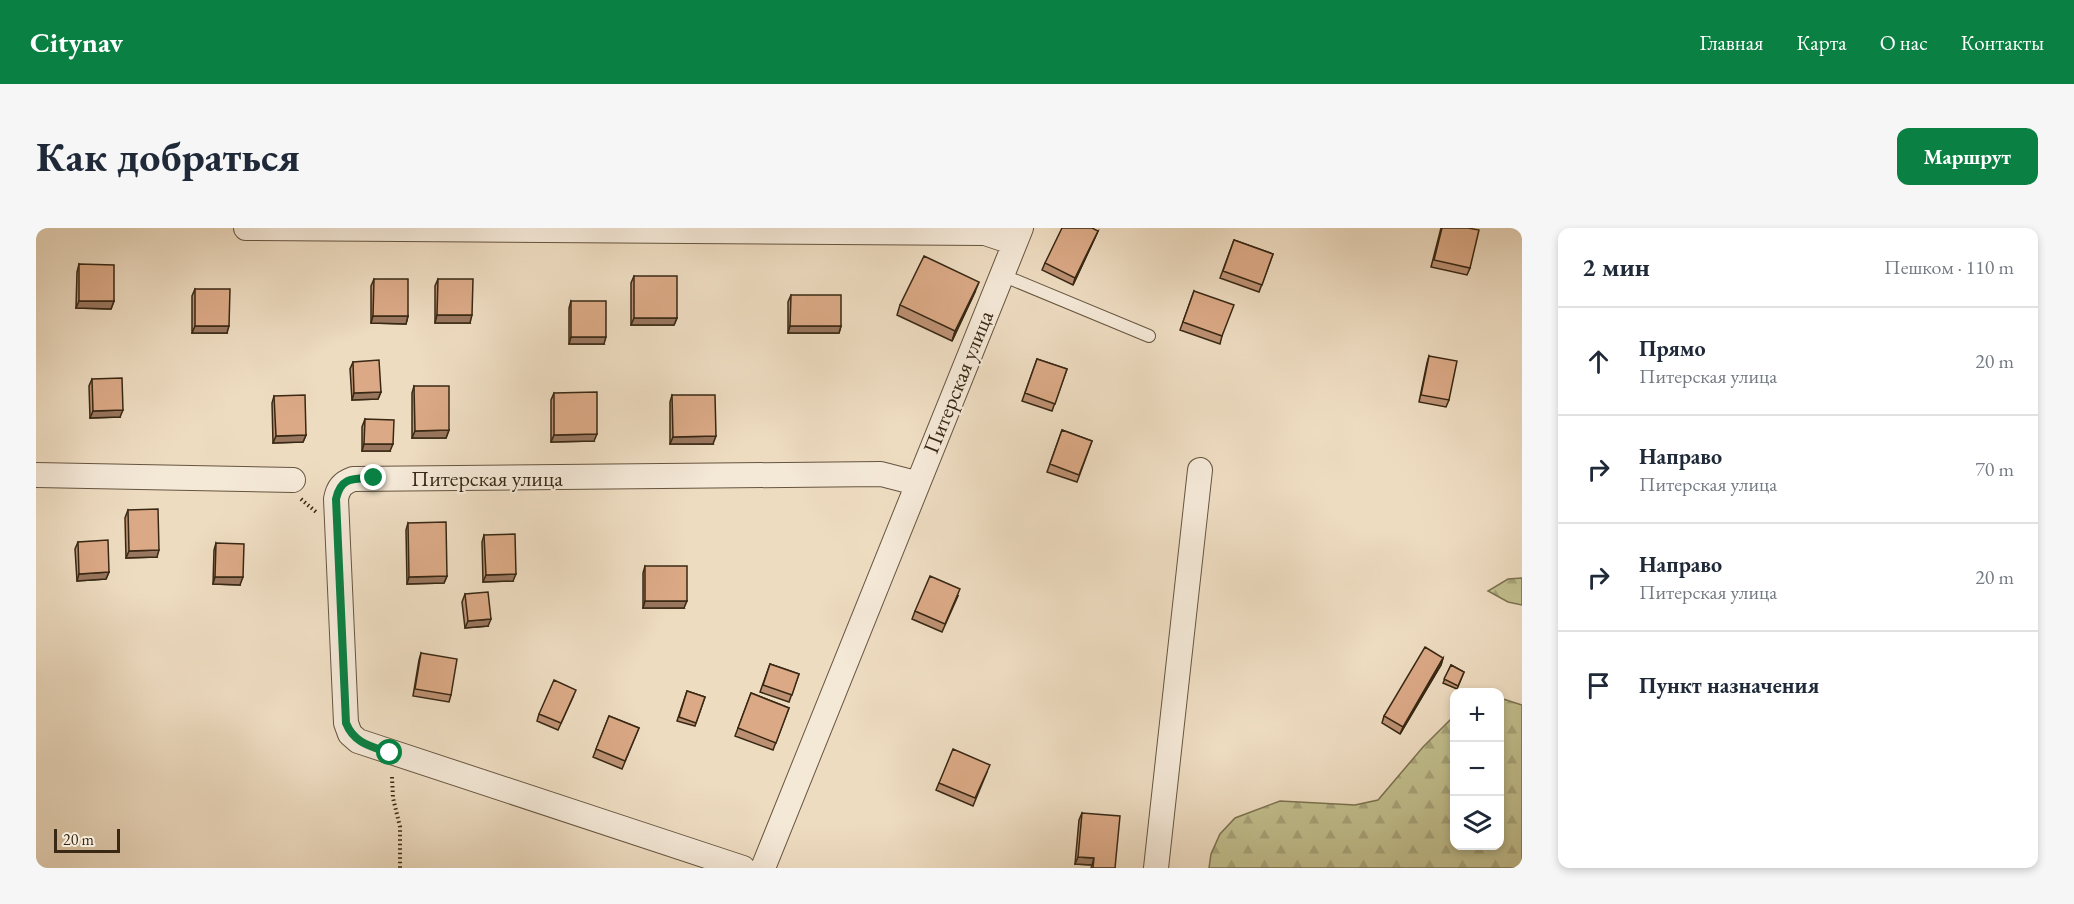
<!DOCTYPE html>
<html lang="ru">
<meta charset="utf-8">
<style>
body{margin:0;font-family:"EB Garamond",serif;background:#f6f6f7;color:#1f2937}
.controls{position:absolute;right:18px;bottom:18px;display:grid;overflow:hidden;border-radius:12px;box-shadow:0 3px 9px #0003}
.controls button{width:54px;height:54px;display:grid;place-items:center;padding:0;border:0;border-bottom:2px solid #e0e1e3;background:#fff;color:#1f2937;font:30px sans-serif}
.scale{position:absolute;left:18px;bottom:15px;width:66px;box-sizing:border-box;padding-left:6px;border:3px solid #382814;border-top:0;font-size:16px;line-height:21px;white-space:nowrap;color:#382814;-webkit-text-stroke:4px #f4e8d7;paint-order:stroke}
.stop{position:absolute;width:18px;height:18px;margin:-14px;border:4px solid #0b8043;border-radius:50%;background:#fff}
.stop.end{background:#0b8043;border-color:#fff;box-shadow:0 2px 6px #0008}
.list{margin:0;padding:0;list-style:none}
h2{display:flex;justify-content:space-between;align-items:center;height:78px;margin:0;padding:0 24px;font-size:26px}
h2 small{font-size:20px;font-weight:400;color:#747a83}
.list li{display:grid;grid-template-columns:39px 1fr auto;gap:18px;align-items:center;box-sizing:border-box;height:108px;padding:0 24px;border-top:2px solid #e0e1e3}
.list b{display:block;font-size:22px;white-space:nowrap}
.list p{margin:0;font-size:20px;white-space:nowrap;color:#747a83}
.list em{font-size:20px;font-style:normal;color:#747a83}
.icon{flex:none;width:33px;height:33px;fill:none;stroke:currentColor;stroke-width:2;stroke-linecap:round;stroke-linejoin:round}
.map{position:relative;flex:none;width:1486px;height:640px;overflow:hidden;border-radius:12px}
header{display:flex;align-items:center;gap:36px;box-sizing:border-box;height:84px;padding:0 30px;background:#0b8043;color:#fff}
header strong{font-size:28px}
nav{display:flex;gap:33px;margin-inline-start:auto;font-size:21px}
.intro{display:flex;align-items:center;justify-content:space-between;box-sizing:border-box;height:144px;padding:0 36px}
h1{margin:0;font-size:42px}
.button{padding:15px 27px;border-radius:12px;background:#0b8043;color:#fff;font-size:21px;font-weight:700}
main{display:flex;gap:36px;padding:0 36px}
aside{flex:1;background:#fff;border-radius:12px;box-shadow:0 3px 9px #0003}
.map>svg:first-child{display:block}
.forest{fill:url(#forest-firs);stroke:#7c7350;stroke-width:1.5}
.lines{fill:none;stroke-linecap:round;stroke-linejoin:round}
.service-casing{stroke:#66553f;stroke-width:14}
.minor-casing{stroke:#66553f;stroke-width:26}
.path{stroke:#382814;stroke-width:4;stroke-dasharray:1.5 3;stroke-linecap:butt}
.service{stroke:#f4e8d7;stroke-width:12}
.minor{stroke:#f4e8d7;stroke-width:24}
.wall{fill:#bc9173;stroke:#382814;stroke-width:1.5}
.shaded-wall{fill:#99765e;stroke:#382814;stroke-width:1.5}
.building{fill:#dba986;stroke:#382814;stroke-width:1.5}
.route{stroke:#0b8043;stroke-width:8}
.labels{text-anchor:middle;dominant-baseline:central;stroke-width:4.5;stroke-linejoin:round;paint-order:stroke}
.street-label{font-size:22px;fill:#382814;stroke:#f4e8d7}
</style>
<header>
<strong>Citynav</strong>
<nav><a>Главная</a><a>Карта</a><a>О нас</a><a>Контакты</a></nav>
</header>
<div class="intro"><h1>Как добраться</h1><a class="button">Маршрут</a></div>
<main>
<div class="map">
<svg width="1486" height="640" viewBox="0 0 1486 640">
<defs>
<pattern id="forest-firs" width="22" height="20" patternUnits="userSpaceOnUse" patternTransform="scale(1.5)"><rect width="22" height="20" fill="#c1be8d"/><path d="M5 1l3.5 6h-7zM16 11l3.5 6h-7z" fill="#a7a379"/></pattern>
</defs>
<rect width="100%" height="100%" fill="#eedcc1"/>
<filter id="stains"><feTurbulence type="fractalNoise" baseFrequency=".00333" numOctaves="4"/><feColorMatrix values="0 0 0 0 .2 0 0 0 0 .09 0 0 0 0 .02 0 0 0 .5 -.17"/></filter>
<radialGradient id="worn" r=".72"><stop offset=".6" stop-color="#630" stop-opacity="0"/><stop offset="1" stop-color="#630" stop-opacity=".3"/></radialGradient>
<path class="forest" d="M1486,350V377L1472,374L1452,363L1472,351Z
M1464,470L1486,477V640H1173L1175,626L1184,606L1199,590L1244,573L1319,577L1342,572L1387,519L1418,488V618H1464Z"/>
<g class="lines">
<g class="service-casing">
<path id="service" d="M966,47L1113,108"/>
</g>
<g class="minor-casing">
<path id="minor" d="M210,0L949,5L979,15
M0,247L257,252
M707,640L322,513L314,506L310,495L300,271C302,260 306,255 317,251L845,246L880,255
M727,640L985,0
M1120,640L1164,242"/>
</g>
<path class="path" d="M265,271L280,284
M356,549L357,570L364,599V640"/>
<use href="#service" class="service"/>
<use href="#minor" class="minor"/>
</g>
<path class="wall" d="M1405,0H1432L1434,40L1431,47L1395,39Z
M1062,3L1037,57L1006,42L1009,35Z
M1198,12L1237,26L1223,64L1184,50Z
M43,36L78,73L75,81L40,80L41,44Z
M598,48L641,90L638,97H595V55Z
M338,51L372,88L370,96L335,95V58Z
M402,51L434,95H399V58Z
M159,61L191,105H156V68Z
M1158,63L1186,108L1184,116L1144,102Z
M939,64L916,113L861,87L864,77Z
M755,67L805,98L803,105H752V74Z
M535,73L568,116H533V80Z
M1393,128L1413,172L1410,179L1383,174L1391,135Z
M1001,131L1031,141L1016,183L986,173Z
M317,134L345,164L342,171L316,172L314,141Z
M56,151L84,189L54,190L53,158Z
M378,158L413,202L410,210H376V165Z
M518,165L558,213L515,214V172Z
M636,167L677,216H634V174Z
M238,168L270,207L267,214L237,215L236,175Z
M329,191L354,223H326V199Z
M1026,202L1056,213L1041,254L1011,244Z
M92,282L121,329L90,330L89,290Z
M372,295L411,348L408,355L371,356L370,302Z
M448,307L477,353L447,354L446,314Z
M42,314L73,344L70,351L41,353L39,321Z
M180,315L204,357L177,356L178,322Z
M609,338L648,380H607V345Z
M429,366L452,398L429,400L426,374Z
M922,368L906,404L876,391L879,383Z
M385,425L415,467L413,474L377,468L383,432Z
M1407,430L1405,437L1364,506L1346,495L1348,488Z
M734,436L763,446L753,474L724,464Z
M1415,437L1428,444L1421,461L1407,455Z
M651,463L669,469L659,498L641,493Z
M715,465L753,480L737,522L699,508Z
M537,469L522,502L501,493L503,486Z
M573,488L603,500L586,541L557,529Z
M951,544L937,578L900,562L903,555Z
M1046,585L1079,640H1055L1056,637L1039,636L1043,592Z"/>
<path class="shaded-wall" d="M1062,3L1059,10L1037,57L1039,50Z
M943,54L939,64L916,113L919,103Z
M43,73H78L75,81L40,80Z
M401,87H436L434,95H399Z
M337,88H372L370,96L335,95Z
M598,90H641L638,97H595Z
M159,98H193L191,105H156Z
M754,98H805L803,105H752Z
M535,109H570L568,116H533Z
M345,164L342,171L316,172L318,165Z
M87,182L84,189L54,190L57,183Z
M413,202L410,210H376L379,203Z
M561,206L558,213L515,214L518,207Z
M270,207L267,214L237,215L240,208Z
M680,208L677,216H634L637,209Z
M328,216H357L354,223H326Z
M123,322L121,329L90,330L93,323Z
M73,344L70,351L41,353L43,346Z
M480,346L477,353L447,354L450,347Z
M411,348L408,355L371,356L373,349Z
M179,349H207L204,357L177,356Z
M609,373H651L648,380H607Z
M455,391L452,398L429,400L432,393Z
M1407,430L1405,437L1364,506L1367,499Z
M1042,629L1058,630L1056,637L1039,636Z"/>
<path class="building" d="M1026,0H1056L1062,3L1039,50L1009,35Z
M1406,0H1432L1443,2L1434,40L1398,32Z
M1198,12L1237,26L1226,57L1187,43Z
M888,28L943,54L919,103L864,77Z
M43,36L78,37V73H43Z
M598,48H641V90H598Z
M338,51H372V88H337Z
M402,51H437L436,87H401Z
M159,61H194L193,98H159Z
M1158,63L1198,77L1186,108L1147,94Z
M755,67H805V98H754Z
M535,73H570V109H535Z
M1393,128L1421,133L1413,172L1385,167Z
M1001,131L1031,141L1019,176L989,165Z
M343,132L345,164L318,165L317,134Z
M86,150L87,182L57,183L56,151Z
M378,158H413V202L379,203Z
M561,164V206L518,207V165Z
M269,167L270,207L240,208L238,168Z
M636,167H679L680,208L637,209Z
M329,191L358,192L357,216H328Z
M1026,202L1056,213L1043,247L1014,236Z
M122,281L123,322L93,323L92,282Z
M410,294L411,348L373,349L372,295Z
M479,306L480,346L450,347L448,307Z
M72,312L73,344L43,346L42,314Z
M180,315L208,316L207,349H179Z
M609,338H651V373H609Z
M894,348L924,361L909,396L879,383Z
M452,364L455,391L432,393L429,366Z
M1389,419L1407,430L1367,499L1348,488Z
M385,425L421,431L415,467L379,461Z
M734,436L763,446L756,467L727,457Z
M1415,437L1428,444L1422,458L1408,451Z
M518,452L540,462L525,495L503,486Z
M651,463L669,469L660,495L643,489Z
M715,465L753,480L740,515L702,500Z
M573,488L603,500L589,533L560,521Z
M917,521L954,537L939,570L903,555Z
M1046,585L1084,588L1079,640H1057L1058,630L1042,629Z"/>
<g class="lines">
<path class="route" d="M338,250C318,251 305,248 300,271L310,495C318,515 334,518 354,525"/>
</g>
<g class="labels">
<g class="street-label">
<text transform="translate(922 154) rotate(-68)">Питерская улица</text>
<text x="451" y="250">Питерская улица</text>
</g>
</g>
<rect width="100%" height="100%" filter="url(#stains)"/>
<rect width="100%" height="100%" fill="url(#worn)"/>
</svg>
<div class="controls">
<button>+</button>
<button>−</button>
<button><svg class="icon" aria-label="layers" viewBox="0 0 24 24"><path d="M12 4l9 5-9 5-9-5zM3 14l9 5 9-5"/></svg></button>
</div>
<div class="scale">20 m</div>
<div class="stop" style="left:354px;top:525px"></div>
<div class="stop end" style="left:338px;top:250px"></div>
</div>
<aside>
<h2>2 мин<small>Пешком · 110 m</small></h2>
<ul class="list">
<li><svg class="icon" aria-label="ahead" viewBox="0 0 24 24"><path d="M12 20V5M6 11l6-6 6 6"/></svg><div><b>Прямо</b><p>Питерская улица</p></div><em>20 m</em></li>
<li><svg class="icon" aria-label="right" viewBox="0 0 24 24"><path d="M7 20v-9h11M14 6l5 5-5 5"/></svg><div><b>Направо</b><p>Питерская улица</p></div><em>70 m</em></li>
<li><svg class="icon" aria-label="right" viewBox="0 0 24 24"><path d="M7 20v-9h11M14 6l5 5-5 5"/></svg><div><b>Направо</b><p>Питерская улица</p></div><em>20 m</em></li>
<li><svg class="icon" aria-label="arrive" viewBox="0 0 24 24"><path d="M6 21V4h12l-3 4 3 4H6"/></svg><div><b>Пункт назначения</b></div></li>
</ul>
</aside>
</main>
